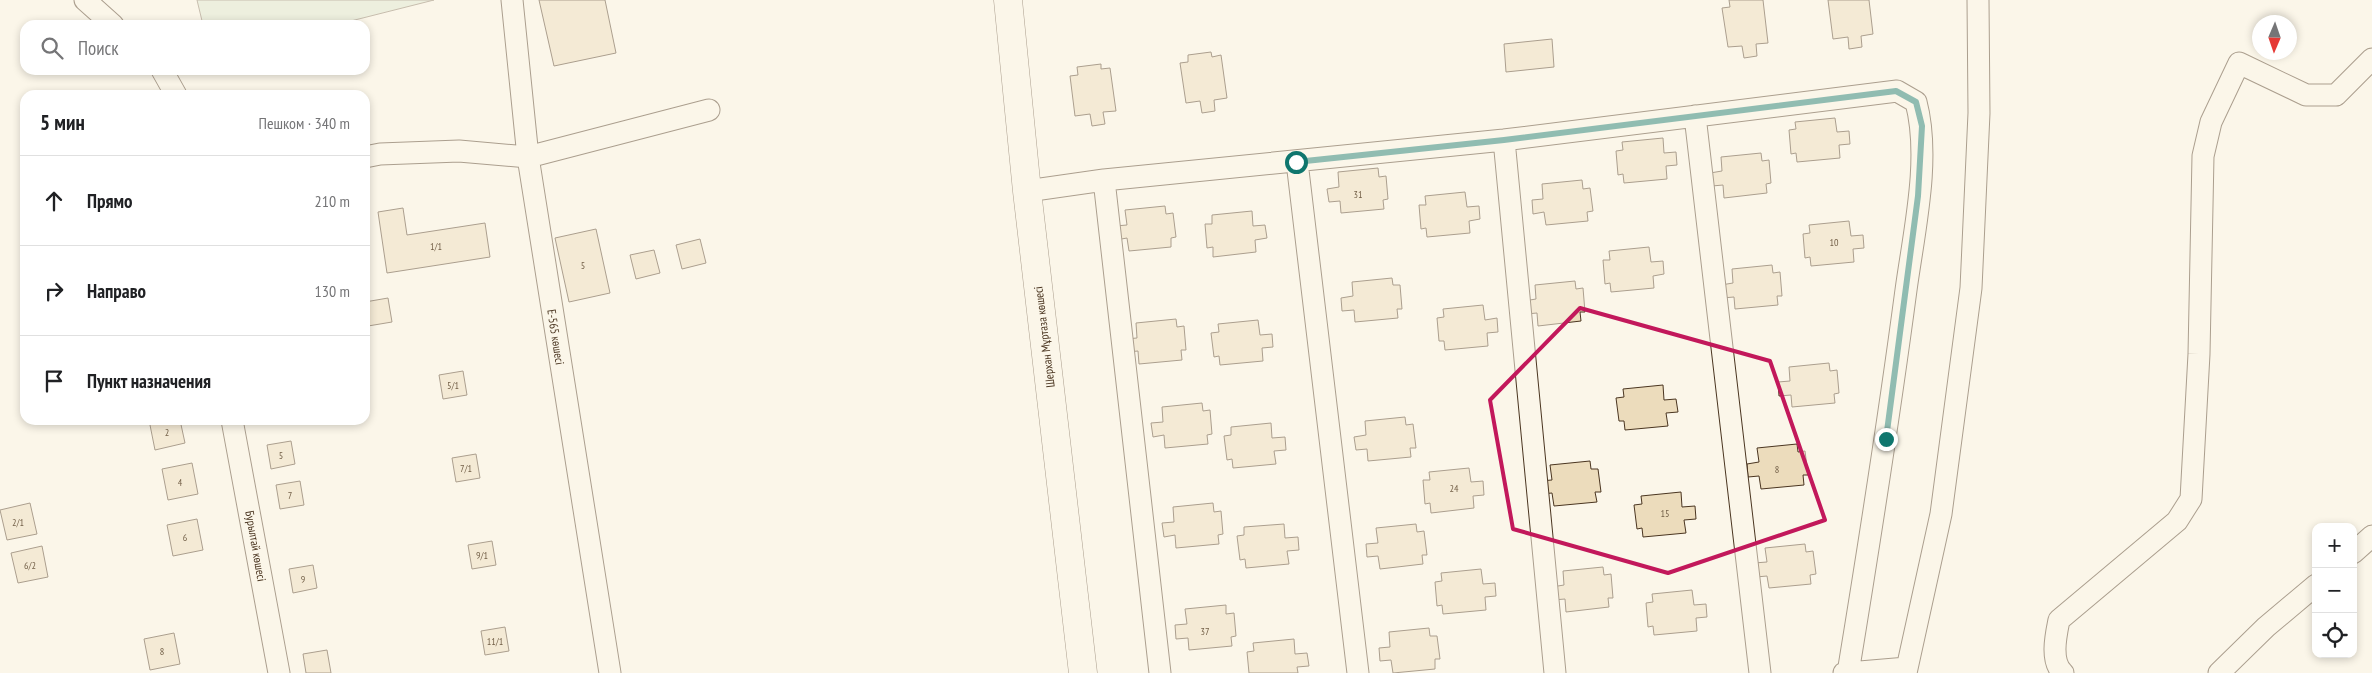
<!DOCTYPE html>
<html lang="ru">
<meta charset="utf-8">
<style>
body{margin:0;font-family:"PT Sans Narrow",sans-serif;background:#f6f6f6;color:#202124}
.controls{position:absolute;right:15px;bottom:15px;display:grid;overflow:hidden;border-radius:10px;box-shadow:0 2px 8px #0003}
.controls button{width:45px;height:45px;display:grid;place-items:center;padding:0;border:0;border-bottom:1px solid #e0e0e0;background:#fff;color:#202124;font:25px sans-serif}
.compass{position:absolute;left:2252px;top:15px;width:45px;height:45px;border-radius:50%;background:#fff;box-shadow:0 2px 8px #0003;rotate:182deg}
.stop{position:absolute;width:15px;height:15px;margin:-11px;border:4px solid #0f766e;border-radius:50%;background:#fff}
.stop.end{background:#0f766e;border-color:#fff;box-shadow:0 1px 5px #0008}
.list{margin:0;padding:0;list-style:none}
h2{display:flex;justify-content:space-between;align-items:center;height:65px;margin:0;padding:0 20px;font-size:21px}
h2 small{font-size:16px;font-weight:400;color:#757577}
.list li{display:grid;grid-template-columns:32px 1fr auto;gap:15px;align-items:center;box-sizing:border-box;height:90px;padding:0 20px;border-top:1px solid #e0e0e0}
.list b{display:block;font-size:19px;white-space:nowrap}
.list em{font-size:16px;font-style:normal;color:#757577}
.icon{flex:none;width:28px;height:28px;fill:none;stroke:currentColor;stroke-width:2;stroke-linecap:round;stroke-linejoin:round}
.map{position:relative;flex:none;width:2372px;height:673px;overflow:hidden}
.search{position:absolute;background:#fff;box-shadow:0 2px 8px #0003;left:20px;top:20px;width:350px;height:55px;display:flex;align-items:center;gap:12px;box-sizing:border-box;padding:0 18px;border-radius:15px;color:#757577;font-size:19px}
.panel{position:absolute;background:#fff;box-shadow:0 2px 8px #0003;left:20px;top:90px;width:350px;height:335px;border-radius:15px}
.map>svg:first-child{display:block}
.green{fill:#dce7d0;stroke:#887966}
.building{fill:#ecdcbc;stroke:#4a3520}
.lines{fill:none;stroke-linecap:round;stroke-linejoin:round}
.minor-casing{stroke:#4a3520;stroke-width:23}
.major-casing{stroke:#4a3520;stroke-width:29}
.minor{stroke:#fbf6e9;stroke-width:21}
.major{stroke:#fbf6e9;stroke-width:28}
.route{stroke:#0f766e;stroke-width:6}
.marked{fill:none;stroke:#c2185b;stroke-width:4;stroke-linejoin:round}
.labels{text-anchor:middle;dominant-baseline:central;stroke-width:4;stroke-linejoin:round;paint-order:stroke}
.number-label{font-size:10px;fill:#725f47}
.street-label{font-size:12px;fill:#4a3520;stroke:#fbf6e9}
</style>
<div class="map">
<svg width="2372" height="673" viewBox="0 0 2372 673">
<rect width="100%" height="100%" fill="#fbf6e9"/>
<path class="green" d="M197,0H434L335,25H203Z"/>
<path class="building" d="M539,0H605L616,53L554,66Z
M1729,0H1763L1768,43L1756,44L1757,56L1744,58L1742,46L1728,47L1722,8L1730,7Z
M1828,0H1869L1873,34L1861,36L1862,47L1849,49L1848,37L1833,39Z
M1552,39L1554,67L1506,72L1504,44Z
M1211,52L1212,57L1221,55L1227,98L1214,100L1215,111L1202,113L1200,101L1186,103L1180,63L1188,62V55Z
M1101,64V69L1110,68L1116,111L1103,112L1105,124L1092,126L1090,114L1075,116L1070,76L1078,75L1077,67Z
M1835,118L1837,132L1849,131L1850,144L1839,145L1840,158L1797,162L1796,153L1791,154L1789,130L1796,129L1795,122Z
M1663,138L1664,153L1676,152L1677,165L1666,166L1667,179L1624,183L1623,174L1618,175L1616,151L1623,150L1622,142Z
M1761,153L1762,161L1769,160L1771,183L1766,184L1767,193L1724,198L1723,185L1712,186L1710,173L1722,171L1721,157Z
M1378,168L1379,177L1386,176L1388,199L1383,200L1384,209L1341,213L1340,201L1329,202L1327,189L1339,187L1338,172Z
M1582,180L1583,189L1590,188L1593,211L1587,212L1588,221L1546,225L1544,212L1533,214L1532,200L1543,199L1542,184Z
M1465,192L1467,207L1479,206L1480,219L1469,221L1470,233L1427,237L1426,228L1421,229L1419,205H1426L1425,196Z
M1165,206L1166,214L1173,213L1176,237L1171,238V247L1129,251L1127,238L1116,240L1115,226L1127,225L1125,210Z
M403,208L407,235L485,223L490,257L387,273L378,212Z
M1252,211L1253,226L1265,225L1267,238L1255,240L1256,252L1213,257V247L1207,248L1205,224H1212V215Z
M1849,221L1851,236L1863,235L1864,248L1853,249L1854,262L1811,266L1810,257L1805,258L1803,234L1810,233L1809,225Z
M596,229L610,293L569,302L555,238Z
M700,239L706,263L682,269L676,245Z
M1649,247L1651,262L1663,261L1664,274L1653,276L1654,288L1611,292L1610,283L1605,284L1603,260H1610L1609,251Z
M654,250L660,273L636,279L630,255Z
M1772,265L1773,273L1780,272L1782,296H1777L1778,305L1735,309L1734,297L1722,298L1721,285L1733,283L1732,269Z
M1392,278L1393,285H1400L1402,309H1397L1398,318L1355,322L1354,310L1342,311L1341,298L1353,296L1352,282Z
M1575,281L1576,289L1583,288L1585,312H1580L1581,321L1538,326L1537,313L1526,314L1524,301L1536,299L1535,285Z
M388,298L392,322L368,326L365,302Z
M1483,305L1485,320L1497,318L1498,332L1487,333L1488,346L1445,350L1444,341H1439L1437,318L1444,317L1443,309Z
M1176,319L1177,327L1184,326L1186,350H1181L1182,360L1139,364L1138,351L1127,352L1125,339L1137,338L1136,323Z
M1258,320L1260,335L1272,334L1273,347L1262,348L1263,361L1220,365L1219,356L1214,357L1211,333L1219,332L1218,324Z
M1829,363L1830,371L1837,370L1839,393L1834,394L1835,403L1792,407L1791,395L1779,396L1778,382L1790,381L1789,367Z
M463,371L467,395L443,399L439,375Z
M1663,385L1664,400L1676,399L1678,412L1666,413L1668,426L1625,430L1624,421H1619L1616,398L1624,397L1623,389Z
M1202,403L1203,411L1210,410L1212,434L1207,435L1208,444L1165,448L1164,435L1153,437L1151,423L1163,422L1162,407Z
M1405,417L1406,425L1413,424L1416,448H1410L1411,457L1368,461L1367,449L1356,450L1354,437L1366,435L1365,421Z
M149,420H180L185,443L155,450Z
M1271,423L1272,438L1285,437L1286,450L1274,451L1276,464L1233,468L1232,459L1227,460L1224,436L1231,435V427Z
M291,441L295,464L271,469L267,445Z
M1797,444L1798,452L1805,451L1808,475H1803L1804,485L1761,489L1759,476L1748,477L1747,464L1759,462L1757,448Z
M476,454L480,478L456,482L452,458Z
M1590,461L1591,469H1598L1601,492H1595L1597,502L1554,506L1552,493L1541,494L1539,481L1552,480L1550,465Z
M192,463L198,494L168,500L162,469Z
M1469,468L1471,482L1483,481L1484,495L1473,496L1474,508L1431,513L1430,503L1425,504L1423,480H1430L1429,472Z
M300,481L304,505L280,509L276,485Z
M1681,492L1682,507L1695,506L1696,519L1684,520L1686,533L1643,537L1642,528L1637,529L1634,505L1642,504L1641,496Z
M30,503L37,534L7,540L0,510Z
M1213,503L1214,512L1221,511L1223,534L1218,535L1219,544L1176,548L1175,535L1164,537L1162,523L1174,522L1173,507Z
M197,519L203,550L173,556L167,525Z
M1284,524L1285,538L1298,537L1299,550L1287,551L1289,564L1246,568L1245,559L1240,560L1237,536L1244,535V527Z
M1416,524L1417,532L1424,531L1427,555H1422L1423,564L1380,569L1378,556L1367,557L1366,544L1378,543L1376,528Z
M492,541L496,565L472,569L468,545Z
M1805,544L1806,552L1813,551L1816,574L1810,575L1811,584L1769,588L1767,576L1756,577L1754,563L1767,562L1765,548Z
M42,546L48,577L18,583L11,553Z
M313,565L317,588L293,593L289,569Z
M1603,567L1604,575L1611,574L1613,598H1608L1609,607L1566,612L1565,599L1553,600L1552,587L1564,585L1563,571Z
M1481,569L1483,584L1495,583L1496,596L1485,597L1486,610L1443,614L1442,605L1437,606L1435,582L1442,581L1441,573Z
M1692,590L1694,605L1706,604L1707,617L1696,618L1697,631L1654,635L1653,626L1648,627L1646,603L1653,602L1652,594Z
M1226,605V614L1234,613L1236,636L1231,637L1232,646L1189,650L1188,638L1176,639L1175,625L1187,624L1185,609Z
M505,627L509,651L485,655L481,631Z
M1429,628L1430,636H1437L1440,659H1435V669L1393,673L1391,660L1380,661L1379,648L1390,647L1389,632Z
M174,633L180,664L150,670L144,639Z
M1294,639L1295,654L1307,653L1309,666L1297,667L1298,673H1249L1247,652L1254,651L1253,643Z
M327,650L331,673H306L303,654Z"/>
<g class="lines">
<g class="minor-casing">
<path id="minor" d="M85,0L113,25
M512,0L528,157L610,673
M162,70L176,95
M1695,116L1760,673
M1504,140L1555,673
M365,157L380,154L459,151L528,157L709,110
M1297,162L1358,673
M1027,191L1104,180
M232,420L279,673
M2353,553L2372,536
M1160,673L1104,180L1504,140L1897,91L1916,102C1931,159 1914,231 1906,290C1889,418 1869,545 1848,673H1844
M1848,673L1907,668
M1906,673L1941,514L1971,288L1979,113L1978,0
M2063,673C2050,661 2056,635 2059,620L2177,521L2191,499L2199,354L2203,156L2211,122L2239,63L2306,95H2336L2372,59
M2219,673L2266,627L2316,585"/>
</g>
<g class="major-casing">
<path id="major" d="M1008,0L1027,191L1083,673"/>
</g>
<use href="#minor" class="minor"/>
<use href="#major" class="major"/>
</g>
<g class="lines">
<path class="route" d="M1296,162L1504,140L1896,91L1916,102L1922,126L1918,196L1886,439"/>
</g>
<path d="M0 0H2372V673H0ZM1580,308L1770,361L1825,520L1668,573L1513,529L1490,400Z" fill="#fbf6e9" fill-opacity=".55" fill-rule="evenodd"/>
<path class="marked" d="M1580,308L1770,361L1825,520L1668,573L1513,529L1490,400Z"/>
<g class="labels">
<g class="number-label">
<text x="1358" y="194">31</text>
<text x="1834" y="242">10</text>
<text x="436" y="246">1/1</text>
<text x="583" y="265">5</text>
<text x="453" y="385">5/1</text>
<text x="167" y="432">2</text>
<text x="281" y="455">5</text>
<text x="466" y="468">7/1</text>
<text x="1777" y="469">8</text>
<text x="180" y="482">4</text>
<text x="1454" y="488">24</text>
<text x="290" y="495">7</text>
<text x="1665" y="513">15</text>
<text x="18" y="522">2/1</text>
<text x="185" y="537">6</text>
<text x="482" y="555">9/1</text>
<text x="30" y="565">6/2</text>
<text x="303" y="579">9</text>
<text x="1205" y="631">37</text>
<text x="495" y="641">11/1</text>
<text x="162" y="651">8</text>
</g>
<g class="street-label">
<text transform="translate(556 337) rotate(81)">Е-565 көшесі</text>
<text transform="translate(1044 337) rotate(-97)">Шерхан Мұртаза көшесі</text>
<text transform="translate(256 546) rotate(80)">Бурылтай көшесі</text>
</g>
</g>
</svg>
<div class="controls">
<button>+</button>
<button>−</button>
<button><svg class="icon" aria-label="locate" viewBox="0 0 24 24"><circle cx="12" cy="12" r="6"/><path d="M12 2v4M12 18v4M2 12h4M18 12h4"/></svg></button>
</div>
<svg class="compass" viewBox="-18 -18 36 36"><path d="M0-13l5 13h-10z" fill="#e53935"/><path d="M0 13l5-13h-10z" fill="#757577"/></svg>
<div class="stop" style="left:1296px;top:162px"></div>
<div class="stop end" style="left:1886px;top:439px"></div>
<div class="search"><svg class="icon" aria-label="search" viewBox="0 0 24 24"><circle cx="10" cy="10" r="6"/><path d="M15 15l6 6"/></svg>Поиск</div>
<section class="panel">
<h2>5 мин<small>Пешком · 340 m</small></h2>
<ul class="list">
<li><svg class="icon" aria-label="ahead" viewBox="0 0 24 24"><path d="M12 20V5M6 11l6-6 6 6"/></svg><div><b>Прямо</b></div><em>210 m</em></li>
<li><svg class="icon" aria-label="right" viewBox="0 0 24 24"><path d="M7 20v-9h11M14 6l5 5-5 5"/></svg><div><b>Направо</b></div><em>130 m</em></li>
<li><svg class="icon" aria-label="arrive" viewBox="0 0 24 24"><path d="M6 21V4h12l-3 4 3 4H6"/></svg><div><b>Пункт назначения</b></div></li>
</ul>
</section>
</div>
